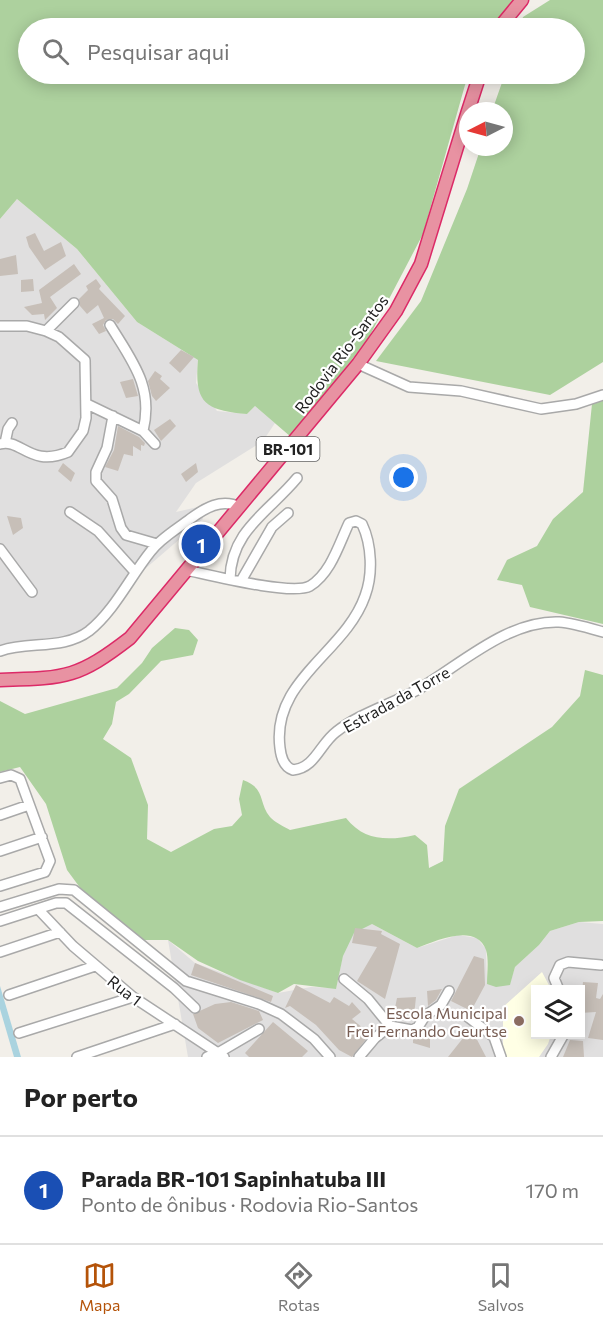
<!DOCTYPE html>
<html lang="pt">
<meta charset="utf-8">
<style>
body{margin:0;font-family:Commissioner,sans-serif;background:#f2f2f2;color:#222}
.controls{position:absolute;right:18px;bottom:18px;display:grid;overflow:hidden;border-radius:0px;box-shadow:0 3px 15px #0003}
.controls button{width:54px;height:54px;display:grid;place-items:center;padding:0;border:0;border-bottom:2px solid #e0e0e0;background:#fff;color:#222;font:30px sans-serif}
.compass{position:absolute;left:459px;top:102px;width:54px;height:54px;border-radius:50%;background:#fff;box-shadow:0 3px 15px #0003;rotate:264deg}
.you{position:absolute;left:404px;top:478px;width:21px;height:21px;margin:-15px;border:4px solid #fff;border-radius:50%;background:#1a73e8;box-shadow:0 0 0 9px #1a73e833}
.badge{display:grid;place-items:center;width:39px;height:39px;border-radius:50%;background:#b45309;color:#fff;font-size:20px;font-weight:700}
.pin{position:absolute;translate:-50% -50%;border:3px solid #fff;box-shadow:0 2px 6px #0006}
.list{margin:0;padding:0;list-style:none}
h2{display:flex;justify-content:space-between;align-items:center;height:78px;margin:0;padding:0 24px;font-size:26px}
h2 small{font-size:20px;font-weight:400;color:#767676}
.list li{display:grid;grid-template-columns:39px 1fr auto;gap:18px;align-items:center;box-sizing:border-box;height:108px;padding:0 24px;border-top:2px solid #e0e0e0}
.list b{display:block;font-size:22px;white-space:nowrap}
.list p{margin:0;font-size:20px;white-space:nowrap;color:#767676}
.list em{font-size:20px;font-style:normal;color:#767676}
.icon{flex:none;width:33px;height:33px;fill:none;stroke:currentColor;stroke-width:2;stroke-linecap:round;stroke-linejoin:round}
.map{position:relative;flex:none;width:603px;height:1057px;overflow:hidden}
.search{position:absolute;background:#fff;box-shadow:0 3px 15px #0003;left:18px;right:18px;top:18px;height:66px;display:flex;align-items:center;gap:15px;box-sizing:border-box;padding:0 21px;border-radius:33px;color:#767676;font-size:22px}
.sheet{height:186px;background:#fff}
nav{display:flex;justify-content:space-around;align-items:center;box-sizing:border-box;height:84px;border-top:2px solid #e0e0e0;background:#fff;font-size:16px;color:#767676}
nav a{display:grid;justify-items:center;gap:3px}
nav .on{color:#b45309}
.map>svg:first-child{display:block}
.residential{fill:#e0dfdf;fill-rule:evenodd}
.education{fill:#ffffe5}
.forest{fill:#add19e}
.water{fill:#aad3df}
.building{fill:#c7bfb8}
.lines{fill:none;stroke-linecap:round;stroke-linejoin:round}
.minor-casing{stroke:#a9a9a9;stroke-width:12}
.highway-casing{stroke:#dc2a67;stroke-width:15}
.minor{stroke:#fff;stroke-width:9}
.highway{stroke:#e892a2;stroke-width:12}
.education-dot{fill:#8d6e63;stroke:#fff;stroke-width:2}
.labels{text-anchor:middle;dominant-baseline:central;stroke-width:4.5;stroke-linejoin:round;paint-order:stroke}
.shield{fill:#fff;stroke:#646464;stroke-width:1.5}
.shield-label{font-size:15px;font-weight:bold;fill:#222}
.street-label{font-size:16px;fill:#222;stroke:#fff}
.education-label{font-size:16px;fill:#785e54;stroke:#fff;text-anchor:end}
</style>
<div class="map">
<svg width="603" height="1057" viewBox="0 0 603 1057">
<rect width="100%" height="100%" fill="#f2efe9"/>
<path class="residential" d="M17,199L77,249L137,322L198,360L196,383L217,411L247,414L255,406L275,423L263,441L196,483L176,512L198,507L203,519L131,581L81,638L11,650L0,656V219Z
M579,922L603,924V1057H188L168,940L195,963L278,993L311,987L336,988L349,927L372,924L417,948L458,935L477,938L486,949L487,984H510L515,967L539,945L550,931ZM536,990H580V1034H536Z"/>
<path class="education" d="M542,972L551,989L536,990V1034L551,1035L548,1044L539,1057H503V1007Z"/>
<path class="forest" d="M0,0H514L493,28H28V74H470L465,85L423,234L368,339L291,437L255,406L247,414C206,410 194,404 198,360L137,322L77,249L17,199L0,219Z
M550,0H603V362L550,395L376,361L421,301L467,189L481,147H504V111H492L505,74H574V28H519L523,17Z
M603,400V624L530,607L522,585L497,580L507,560L537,546L553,519L583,492L592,404Z
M175,628L189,630L198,640L193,655L161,661L129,694L116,702L112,724L103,739L131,758L148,805L147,839L171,852L214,829L232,826L242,815L239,799L243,780C266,788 258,802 270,817C274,822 285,827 290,830L346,818C364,841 388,841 415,835L427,845L429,868L443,861L445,826L459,789L552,727L580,696L585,670L603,675V921L579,922L550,931L539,945L515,967L510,985L496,987L487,984C487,973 489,960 486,950C476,922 435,941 417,948L372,924L354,933L343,956L336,989L294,984L278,993L240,980L198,961L168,940H141L81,889L67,870L46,804L20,767L0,772V701L25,714L117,688L142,663L152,648Z"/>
<path class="water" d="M0,986L21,1057H14L0,1009Z"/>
<path class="building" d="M35,233L44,251L61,242L66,256L45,270L29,247L26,237Z
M16,255L18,274L0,276V259Z
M74,264L81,274L50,297L57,308L45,320L44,314L32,315L24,307L42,303L39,290Z
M33,279L34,291L21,292V280Z
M96,279L101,286L99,289L125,316L118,324L113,319L106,320L103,325L106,331L99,334L92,324L104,318L98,305L87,314L80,306L79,299L88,290L86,286Z
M181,350L194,357L180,373L169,363Z
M155,371L162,376L160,379L170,388L156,401L152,396L148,381Z
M133,379L138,396L126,398L120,382Z
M170,419L176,426L161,441L154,430Z
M118,426L139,437L145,443L144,446L141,445V451L133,446V456L124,454L118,471L105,467L114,450Z
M63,463L75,473L71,482L58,471Z
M196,463L198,472L186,482L181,474Z
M7,516L21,518L23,528L13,535Z
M355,928L382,931L381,934L400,944L385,999L357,981L377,947L352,943Z
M474,956L484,959L485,985L471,1011L451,1001Z
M195,963L273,996L271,1002L191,975Z
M583,982L598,983L596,998L600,999L603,994V1040L588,1038L596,1012L580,1013Z
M296,985L330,1003L334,997L349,1006L352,1002L361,1012L352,1019L370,1034L352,1057L339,1050L316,1025L290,1006L285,1008Z
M442,989L436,1000L428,1006L427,991Z
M416,997L414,1016L394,1013L397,998Z
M231,1002L259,1011L263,1020L218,1043L198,1028L193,1014L215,1004Z
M273,1022L308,1051L302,1057H249L245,1053Z
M471,1028L486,1057H448Z
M420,1033H430V1048L413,1043V1036Z
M570,1040L583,1041L584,1057H563Z"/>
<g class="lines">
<g class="minor-casing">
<path id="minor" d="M110,325C132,361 154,387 143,431
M0,326H27L46,331L59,337L85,360L86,418L83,431L68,452C30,468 21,438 0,444
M46,331L74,303
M358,364L409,387L461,391L541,409L576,404L603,395
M87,404L143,431L155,444
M113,416L107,448L96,472V481L112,499L121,528L126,535L157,544
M5,443L8,429L12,423
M70,512L98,531L135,572
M0,549L32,592
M186,570C210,575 292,596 310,586C331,573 339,544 349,523L356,521L362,524C372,545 373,575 365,596C345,653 271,680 280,748C281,757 284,767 293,770C315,768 320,744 336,732C360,713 390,705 417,690C459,666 507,620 559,622C573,623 589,628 603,632
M230,579C231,530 269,512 297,478
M241,581L272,527L288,513
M0,651C28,641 64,650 89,631C115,610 130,577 151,551C161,538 177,529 190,519C205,508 221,498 240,507
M0,778L11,775L20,779L50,861L45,872L0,886
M0,815L29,805
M0,851L42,837
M0,907L59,889L74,890L186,981L259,1004L281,1014L314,1039L330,1057
M38,909L73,946L133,997L224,1057
M0,921L56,903H66L174,988L195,1008
M0,952L60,932
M344,979L368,999L390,1026L412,1030L418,1027L425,1016L441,1005L449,991
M559,990L554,978L560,965L568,962L601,965
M9,995L95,966
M468,1017L494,1037L501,1057
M19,1033L133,997
M77,1057L175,1024
M207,1057L218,1053L259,1029
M359,1057L375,1038L390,1026
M551,1057L564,1034"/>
</g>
<g class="highway-casing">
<path id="highway" d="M499,28L522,0
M468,111L480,74
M0,680C65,678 77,679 130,638L358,364L396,311L421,264L468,111"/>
</g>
<use href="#minor" class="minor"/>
<use href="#highway" class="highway"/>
</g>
<circle class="education-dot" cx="519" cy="1021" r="6"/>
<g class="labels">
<rect class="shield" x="256.5" y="437" width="63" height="24" rx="4.5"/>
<g class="shield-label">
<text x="288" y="449">BR-101</text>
</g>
<g class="street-label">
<text transform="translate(341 354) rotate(-53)">Rodovia Rio-Santos</text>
<text transform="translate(396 699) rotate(-29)">Estrada da Torre</text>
<text transform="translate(125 990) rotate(38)">Rua 1</text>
</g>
<g class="education-label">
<text x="507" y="1012">Escola Municipal<tspan x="507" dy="18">Frei Fernando Geurtse</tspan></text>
</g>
</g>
</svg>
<div class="controls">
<button><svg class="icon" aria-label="layers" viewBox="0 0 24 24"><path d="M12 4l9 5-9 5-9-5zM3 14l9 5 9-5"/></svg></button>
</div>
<svg class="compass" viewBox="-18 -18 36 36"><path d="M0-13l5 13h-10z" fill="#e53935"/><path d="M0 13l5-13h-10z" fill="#767676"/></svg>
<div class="you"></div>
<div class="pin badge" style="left:201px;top:544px;background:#1a4fb4">1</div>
<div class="search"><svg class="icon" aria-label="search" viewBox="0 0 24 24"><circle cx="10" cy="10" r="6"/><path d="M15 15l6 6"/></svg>Pesquisar aqui</div>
</div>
<section class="sheet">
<h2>Por perto<small></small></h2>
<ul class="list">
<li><span class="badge" style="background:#1a4fb4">1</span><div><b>Parada BR-101 Sapinhatuba III</b><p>Ponto de ônibus · Rodovia Rio-Santos</p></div><em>170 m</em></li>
</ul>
</section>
<nav>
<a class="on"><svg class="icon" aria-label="map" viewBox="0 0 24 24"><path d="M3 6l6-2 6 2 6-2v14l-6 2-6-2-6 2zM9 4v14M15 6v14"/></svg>Mapa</a>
<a><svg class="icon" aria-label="directions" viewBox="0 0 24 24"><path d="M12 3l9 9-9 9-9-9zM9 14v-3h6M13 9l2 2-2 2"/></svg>Rotas</a>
<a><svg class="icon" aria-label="saved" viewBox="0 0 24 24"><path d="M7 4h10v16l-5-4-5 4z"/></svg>Salvos</a>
</nav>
